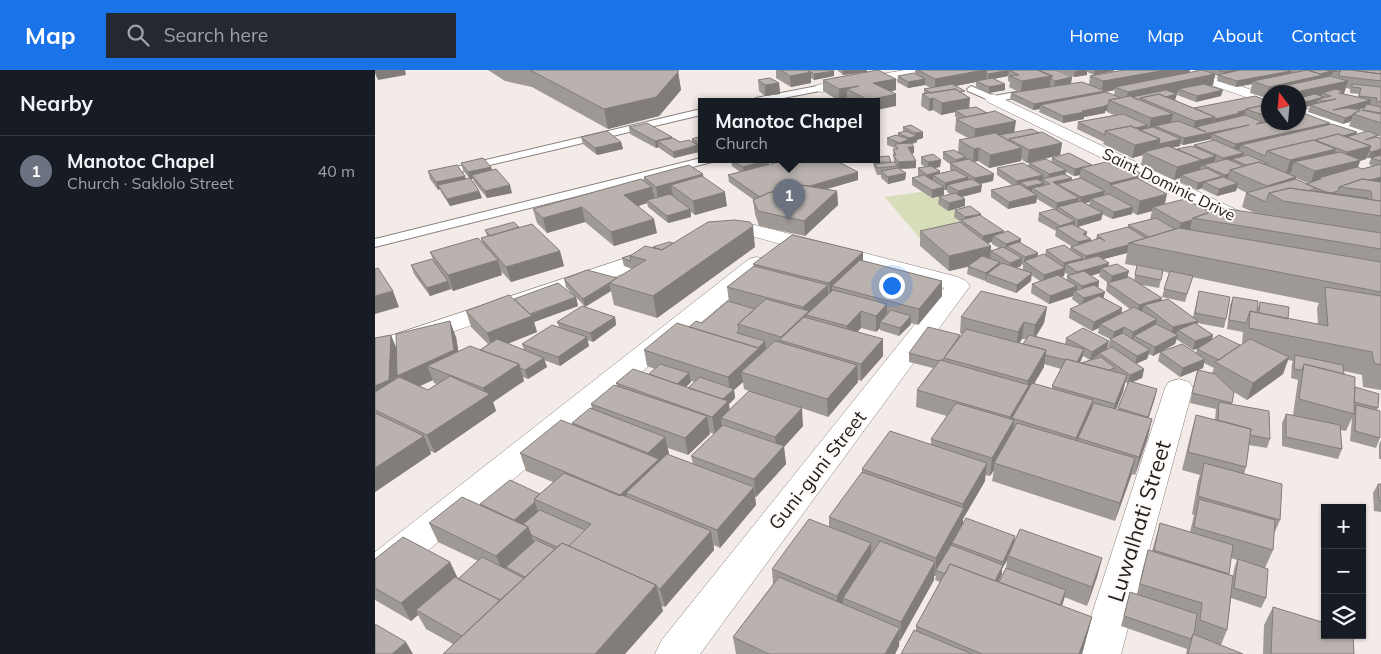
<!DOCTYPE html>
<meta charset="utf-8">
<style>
body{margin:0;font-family:Mulish,sans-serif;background:#242831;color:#f1f3f6}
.controls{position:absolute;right:15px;bottom:15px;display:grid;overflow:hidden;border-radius:0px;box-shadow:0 1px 4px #0004}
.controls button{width:45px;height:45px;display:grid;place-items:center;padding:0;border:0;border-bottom:1px solid #363941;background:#171b24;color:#f1f3f6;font:25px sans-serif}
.compass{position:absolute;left:886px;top:15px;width:45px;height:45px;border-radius:50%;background:#171b24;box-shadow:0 1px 4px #0004;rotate:344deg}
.you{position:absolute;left:516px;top:215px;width:18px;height:18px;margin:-12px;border:4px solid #fff;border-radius:50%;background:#1a73e8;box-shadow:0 0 0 8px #1a73e833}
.badge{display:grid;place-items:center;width:32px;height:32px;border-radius:50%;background:#1a73e8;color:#fff;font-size:16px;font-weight:700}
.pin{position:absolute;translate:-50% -41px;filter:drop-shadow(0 1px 2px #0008)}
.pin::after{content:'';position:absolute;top:26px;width:18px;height:15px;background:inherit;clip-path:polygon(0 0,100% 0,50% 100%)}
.popup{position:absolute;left:323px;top:28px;width:182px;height:65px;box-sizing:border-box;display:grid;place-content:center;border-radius:0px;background:#171b24;filter:drop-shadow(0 1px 4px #0005);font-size:16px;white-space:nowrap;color:#9ea1a6}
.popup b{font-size:19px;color:#f1f3f6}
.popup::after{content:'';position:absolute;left:50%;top:100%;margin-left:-10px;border:10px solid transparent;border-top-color:#171b24}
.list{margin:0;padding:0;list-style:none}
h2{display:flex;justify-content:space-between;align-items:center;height:65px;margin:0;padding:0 20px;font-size:21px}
h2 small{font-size:16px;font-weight:400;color:#9ea1a6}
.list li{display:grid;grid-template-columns:32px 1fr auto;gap:15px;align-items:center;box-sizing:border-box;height:70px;padding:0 20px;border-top:1px solid #363941}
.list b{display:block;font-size:19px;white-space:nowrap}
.list p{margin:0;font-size:16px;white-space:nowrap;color:#9ea1a6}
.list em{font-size:16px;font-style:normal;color:#9ea1a6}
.icon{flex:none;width:28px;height:28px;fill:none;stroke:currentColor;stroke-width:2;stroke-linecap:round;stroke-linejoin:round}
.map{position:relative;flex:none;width:1006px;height:584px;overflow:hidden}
header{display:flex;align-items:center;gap:30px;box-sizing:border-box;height:70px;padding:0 25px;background:#1a73e8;color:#fff}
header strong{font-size:24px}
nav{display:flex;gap:28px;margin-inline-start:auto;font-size:18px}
.search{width:350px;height:45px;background:#242831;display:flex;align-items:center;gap:12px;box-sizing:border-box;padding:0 18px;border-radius:0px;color:#9ea1a6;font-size:19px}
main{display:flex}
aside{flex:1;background:#171b24}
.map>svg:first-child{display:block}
.green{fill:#d6ddb8}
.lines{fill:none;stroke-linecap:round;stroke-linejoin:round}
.service-casing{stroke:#88817e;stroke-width:2}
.minor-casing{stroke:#88817e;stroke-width:1}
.service{fill:#fff;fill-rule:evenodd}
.minor{fill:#fff;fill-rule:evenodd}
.wall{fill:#9f9996;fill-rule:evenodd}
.shaded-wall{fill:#827d7a}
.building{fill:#b9b2ae;stroke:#827d7a}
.labels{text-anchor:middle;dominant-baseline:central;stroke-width:4;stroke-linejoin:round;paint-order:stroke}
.far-street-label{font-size:16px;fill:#211e1d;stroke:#fef9f7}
.street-label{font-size:19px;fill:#211e1d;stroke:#fef9f7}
.near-street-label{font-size:22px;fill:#211e1d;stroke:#fef9f7}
</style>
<header>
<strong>Map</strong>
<div class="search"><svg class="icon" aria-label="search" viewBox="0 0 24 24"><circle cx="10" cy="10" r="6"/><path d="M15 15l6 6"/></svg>Search here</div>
<nav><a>Home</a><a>Map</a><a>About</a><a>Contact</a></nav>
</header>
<main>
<aside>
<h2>Nearby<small></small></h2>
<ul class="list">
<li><span class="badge" style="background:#6b7280">1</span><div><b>Manotoc Chapel</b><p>Church · Saklolo Street</p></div><em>40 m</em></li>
</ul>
</aside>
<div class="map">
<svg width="1006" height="584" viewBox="0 0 1006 584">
<rect width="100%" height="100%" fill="#f3ebe8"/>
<path class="green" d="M559,120L602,162L548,172L510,127Z"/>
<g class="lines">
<g class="service-casing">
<path id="service" d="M447,15L450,16V20L393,31H377L381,28Z
M596,16L619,26L656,19L660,22L656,25L618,32L593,21L592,19Z
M326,39V45L64,107L58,104L64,101Z
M326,88L342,89L341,91L0,177V169Z"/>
</g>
<g class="minor-casing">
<path id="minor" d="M530,0H562L555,4L447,22L442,21L440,18L442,15L447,14Z
M799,0H819L894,26V35L801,3Z
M618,24L885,151L889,155L885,159L878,161L871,159L613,32L610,29L613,26Z
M924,36L1006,64V75L924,46Z
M361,155H380L583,207L591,211L595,216L325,584H280L286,571L569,218L380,167C366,167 346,173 334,170L331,165L334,160Z
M284,177L292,179L295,184L292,189L0,288V271Z
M382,187L390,189L393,194L390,199L13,514L0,518V482L374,189Z
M804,309L814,312L818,318L746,584H704L790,318L794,312Z"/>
</g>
<use href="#service" class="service"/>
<use href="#minor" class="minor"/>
</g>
<path class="wall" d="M113,0H303L306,20L284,46L233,59L157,17L130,11Z
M401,0H458L459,1V6L439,10L436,8V13L416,17L401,8Z
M462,0H492V2L468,5Z
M540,0H662L697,7L696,13L714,14L715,6L815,0L814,3L826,0H824H1006V67L1003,66L1002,67L1006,68V320L988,317L987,305L969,301V304L980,317L1003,338L1002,340L1005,368L1001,378L975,371L977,348L971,361L965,360L967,379L963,389L907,376V353L911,344L918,345L923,310L916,308L917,294L918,291L913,290L908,304L872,330L859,322L857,334L895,369L892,378L874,375L871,397L869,404L905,450L899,464L898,480L890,498L891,528L886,538L856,528L852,560L846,575L868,584H811L812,579L746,556L755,522L762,524L768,498L773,480L777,481L785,453L815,462L819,445L817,444L823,411L825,405L807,400L816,363L821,345L840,350L841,339L815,333L822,300L805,307L783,291L785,282L821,283L822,279L818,280L801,269L800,274L778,286L774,284L772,289L761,294L769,299L767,308L757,312L780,328L773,348V367L760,405L757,404L740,451L617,411L619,400L615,406L610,405V411L588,449V453L640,466L639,472L727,488L722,507L712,536L689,527L687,536L717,547L710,573L707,584H526L541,561V556L565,512L560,510L561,506H559V510L525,571H524V576L520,584H361L358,567L398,514L397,499L454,457V447L487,403V399L556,375V369L572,346L541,337L542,320L558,298L534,292V283L585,266L587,264L585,263L586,247L672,237L669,253L661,266L690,274L691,268L732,279L734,278L733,277L735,269L723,263L724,258L717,261L694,248L695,239L705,235L697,229L698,226L674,234L656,223L657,214L665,211L656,205V211L641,223L611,212V210L610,211L592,204L593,197L574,201L545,176V161L586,152L579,147L580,140L606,146L628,163L663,183L662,187L670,185L671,180L695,179L696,176L680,166L681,161L663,151L664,143L679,139L662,129L661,133L633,139L616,127V120L637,115L622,105V98L653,96L654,93L676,92L677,88L717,95L768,111L790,134L835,142L880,143L867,137L871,123H872L862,118L861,121L842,126L827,119V118L822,120L805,112V108L799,110L766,95L768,85L757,88L728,74L729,72L702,59L703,52L739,45L732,42V41H730V43L709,47V49L688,53L664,42L665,39L658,40L635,29L636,23L644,22L634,17L635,12L633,11V6L618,9L630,14V20L614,23L601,17V12L580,16L590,25L594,38L639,62L664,63L687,73L685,85L652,93L646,89V91L614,98L603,91L599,92L618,111L606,114V122L587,127L590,129V136L573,141L563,134L564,127L575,124L572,122V120H569V125L557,128L537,115V108L544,106H543V98L550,97L546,94V87L566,90L565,97L559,98L565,101V103L576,101L575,100V94L568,89V82H583L584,70L593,68L580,61L581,49L583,48L580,47V42L566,45L558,40L554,41L546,36L547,24H549V19L556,18L550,15L533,18L522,12L523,6L540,4ZM840,5L843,6L842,11L861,17L877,14L875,23L891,28H894V22H924V52L880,26L819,38L800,30L802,24L799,23H803L802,25L821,32L846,26L836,16L838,15ZM971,18L975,19V23L984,24L983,27L969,24ZM740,20L739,25L729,22ZM935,36L933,42L968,54L976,51L974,56L991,62L982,64L954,54L930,44L932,37H931ZM989,38L987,40H982ZM836,69V70L837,71L819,75V77L802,79L797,77L805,76V74L808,75ZM992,88H996L994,94L997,96L987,99L983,97L985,91L991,89ZM691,102L699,106L705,105L704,108L696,110L690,104ZM921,108L933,113L931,114L921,109ZM715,132L714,135L710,133ZM777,141L775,149L753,155V157L722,165L721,169L715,171L716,169L711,166L712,162L703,157L726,150L727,144L737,149L757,144V142L762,145ZM617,172V174L624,178L616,181V176L613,173ZM752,183L750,194L762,196L759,210L733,196L728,189ZM646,194L648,195V199L642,198L646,196ZM690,200V203L694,205L692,206V210L687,207L689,206ZM788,201L794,203L787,227L810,232L817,207L944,233L942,238L943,254L913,249L885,232L882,240L858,227L855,235L852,259L868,262L867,274L865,275L837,269L838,265L822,254V253L849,258L851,249L824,221L818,247L786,230L767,215L784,218ZM725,203L724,206L733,213H732L731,221L755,239L746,243L747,238L729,228L723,218L724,211L716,206ZM647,269H651L648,274L644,273ZM708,286L715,290L706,293H705ZM829,293L839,298L837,303L823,300L828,298ZM669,294L686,299L677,316V319L659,314L669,297ZM750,312L753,314L743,339H741L748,322ZM856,488L862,490L859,499L858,506L854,505ZM632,490L631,498L624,512H623L627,504V499Z
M682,0H739V1L719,5L712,2V5L699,7Z
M521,9V20L515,22L521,36L502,31H473L472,30V29L464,31L448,21V10Z
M383,10L404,13L405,24L390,26L384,21Z
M254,57L297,68L305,72H317V69L326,66V81L323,79L324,82L299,88L284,78V77L281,78L255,64Z
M528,57L548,68L542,70V72L537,74L539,77V83L537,84L541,91V98L525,99L531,103L530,110L513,114L506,108V105H502L498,94V89L516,92V93H519L518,79H520V78L512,75V68L523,66V63L528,62Z
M206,67L246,72L248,79L222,85L208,74Z
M356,90L394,94L483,110L451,119L462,121L463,135L430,166L384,156L380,144L378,130H379L354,112L353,105L365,102L357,96Z
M86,93L116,97L117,100L137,123L112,128L99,112L98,109H96L104,121L107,128L75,136L66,122L65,119L63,120L55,109L53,101L91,109L94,108L88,100Z
M269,107H328L352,136L320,145L316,142V147L293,153L273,137L272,133L263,136L282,163L239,176L210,152L172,163L162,153L158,139L269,112Z
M144,157L185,181L189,196L136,212L126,201L127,205L78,221L75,217L76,219L55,226L39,204L36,195L59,192L55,182L107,173L106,168L112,166L110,160Z
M298,173L380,177L282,248L239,235L236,221L210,237L240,247L241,255L218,272L212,270L214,276L185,296L169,290L172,297L153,309L148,307L149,311L118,332L121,341L60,383L55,381L56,384L0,422V268L16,265L21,278L81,267L83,281L105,280L113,274L96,257L91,241L139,230L200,227L191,217L189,209L242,208L257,199L249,196L247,188L278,177ZM201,227L210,237L182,252L184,257L147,274L149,280L133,274L162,262L159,252L203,236ZM58,310L59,313L62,314L53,320L44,316Z
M488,182V191L567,211V226L543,255L536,253V254L524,266L505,260V258L501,262L486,258L482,262L508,269V286L486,311L483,310V312L453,347L400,329L428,356L409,377L411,394L381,427H380L381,435L345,478L339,475V480L290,537L286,536L288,541L250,584H68L78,574L51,559L43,545L36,551L0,530V489L75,492L83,509L103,491L63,472L54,453L105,435L165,424L178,412L151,401L145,383L197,355V353L217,339L216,334L242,316L241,313L274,304L280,299L272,296L269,280L314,257L327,253L354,232L352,217L379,196L378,194ZM316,311L320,312L313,318L311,317L316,312ZM368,312L369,319L374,321L354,340V334L360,328L359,320ZM334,362L339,364L316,386L318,394L294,385L293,378L313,385L335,364Z
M1006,370V389H1004V375Z
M1003,414H1006V442L999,441L998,423Z
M898,537L979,584H888L889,555Z"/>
<path class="shaded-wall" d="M0,0H30L31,5L3,10L0,3Z
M468,0H492V2L468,5Z
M609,0H612L611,10L601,11V12L560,20V9Z
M634,0L633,6L613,10V4Z
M707,0H712V5L699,7L700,1Z
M720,0H739V1L719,5Z
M780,0H815L813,6L740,17V20L665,35V39L658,40L659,34L727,21L728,11Z
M857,0H865L848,6L849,2Z
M954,0H965L958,1L957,5H955V7L900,18L898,22H894V28H891L894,17L953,2Z
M459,1V6L439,10V4Z
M916,1L914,7L878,11L877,14L861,17L862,11Z
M303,2L306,20L284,46L233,59L229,39Z
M436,2V13L416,17L415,6Z
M840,4L838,15L810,21L803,19V23L769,30L765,28L751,31L753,22Z
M676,6L675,17L646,22L647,11Z
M697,7L696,13L679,16L680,11Z
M521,9V20L498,25V13Z
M550,9V15L533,18V12Z
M973,11L967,28L964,23H947L945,28L949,27L948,30L943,29L942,34L924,39L926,33L924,32V22H921Z
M404,13L405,24L390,26V15Z
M630,14V20L614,23V17Z
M484,16L472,19V29L464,31V19Z
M848,20L846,26L821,32L822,26Z
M521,24V36L502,40V31H493V30Z
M802,24L800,30H771Z
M558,28V40L554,41L555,29Z
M595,28L594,40H580V42L566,45L567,33Z
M996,30L994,37L962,45L958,40Z
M733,35L732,41H730V43L709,47V49L688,53V46Z
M932,37L929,49L924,50V39Z
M871,40L869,47L839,55L840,49Z
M798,44L795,56H780L779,59L774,60L776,48Z
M978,45L976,51L968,54L970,48Z
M891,46H894V52L887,58Z
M840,47L837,59L821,57L819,63H817L820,51Z
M641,51L639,64L599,72L600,59Z
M955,53L953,59L866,75L865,79L859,81L860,74Z
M773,55L772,61L750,60Z
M874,55L837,64L836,69L808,75L809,68Z
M548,62V68L542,70V72L534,75V68L540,66V63Z
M982,62L980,69L945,72Z
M297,67L298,73L283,71L284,77L281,78L280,71Z
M534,69V76L525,79V73Z
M785,69L782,82H769L768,85L757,88L760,75Z
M806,69L805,76L783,81L784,74Z
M246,72L248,79L222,85L220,78Z
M687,73L685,85L652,93L654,80Z
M323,75L324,82L299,88L298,82Z
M996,76L991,89L985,91L981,103L946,109L944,108L943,112L935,114L940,101L968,94L972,82Z
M533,77H539V83L533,84Z
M604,78L603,91L598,92L599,79Z
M647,78L646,91L614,98L615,85Z
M961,79L956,92H919L916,102L911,104L915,90Z
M1006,79V85L993,88L996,82Z
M869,83L867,89H857L856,92L847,95L848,88Z
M841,86L839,93L828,95L827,96L825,97L824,104L806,105L805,108L799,110L802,97Z
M591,87V94L580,97L581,90Z
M394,90V97L369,104L368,97Z
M566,90L565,97L553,99V92Z
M541,91V98L523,99V92Z
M717,95L706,98L705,105L699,106L700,99Z
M116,97L118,104L97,105L98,109H95L93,102Z
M691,100L690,107L673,111L674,104Z
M565,101V109L558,105V110L552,112V105Z
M483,102V110L390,137L389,129Z
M531,103L530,110L513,114V107Z
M328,104L329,118L296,115L298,126L283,130L281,117Z
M619,104L618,111L599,115L600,108Z
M854,104L852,111L848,112L850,105Z
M668,105V109H667L666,112H646L645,117L641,118L642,111Z
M769,105L766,118L735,115V113Z
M90,106L93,113L63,115L65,119L63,120L61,112Z
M848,106L846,113L829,112L827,118L822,120L823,113Z
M593,107V114L572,115V120H570V113Z
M921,107L917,121L894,123L888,130L892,116Z
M1006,107V113L972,118Z
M697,108L696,115L682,114V118L678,112Z
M669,113L668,120L657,118V123L651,124L652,117Z
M863,113L861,121L842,126L844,119Z
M135,115L137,123L112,128L110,121Z
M607,115L606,122L582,128L583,121Z
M277,117L280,131L272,130V133L252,140L249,125Z
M569,117V125L557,128V120Z
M104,121L107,128L75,136L72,129Z
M462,121L463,135L430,166L429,151Z
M730,121L728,128L715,129V132L705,134L706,127Z
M350,122L352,136L320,145L318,131Z
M792,124L789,138L778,137L777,141L762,145L765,131Z
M662,125L661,133L633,139L634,132Z
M704,128L703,135L683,137L682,140L681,141L682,133Z
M590,129V136L573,141L574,133Z
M207,137L210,152L172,163L168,148Z
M758,137L757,144L737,149L739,142Z
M315,139L316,147L293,153L292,146Z
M728,143L726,150L702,157L703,150Z
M606,144L605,151L590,153V147Z
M279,149L282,163L239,176L236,162Z
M817,150L814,165L803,168L806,153Z
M700,151L699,159L684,160L685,156Z
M378,156L380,177L282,248L278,226Z
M629,161L628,169L618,166L617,172L608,174V166Z
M712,162L710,170L716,169L714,177L702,180L703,172L708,164Z
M646,169L645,177L632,176L631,182H630L631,174Z
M753,175L752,183L710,194L711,186Z
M616,176L615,191L574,201V186Z
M185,181L189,196L136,212L131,197Z
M488,182V197L457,216V227L455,229L454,213Z
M663,183L662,191L649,192L650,187Z
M647,188L646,196L634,201L635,193Z
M708,188L706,196L691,194L689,206L668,213L669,205L688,199L689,193Z
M123,190L127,205L78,221L73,205Z
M625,192L624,200L612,204L611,210L610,211L611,203Z
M734,193L732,201L726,198L725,203L700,210L702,202Z
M754,201L752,209L735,214L737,206Z
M657,203L656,211L641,223L642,215Z
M73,211L76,219L55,226L52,218Z
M567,211V226L543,255L544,239Z
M724,211L723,220L705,225L707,216Z
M234,213L236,221L210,237L208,229Z
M453,215V230L431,245L432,260L406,270V267L429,246L428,237Z
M702,216L701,223L699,221L698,226L674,234L675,226Z
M18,221L24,237L0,244V226Z
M730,222L728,230L707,237L709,228Z
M201,227L203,236L159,252L162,262L118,279L112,263L155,245Z
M787,228L785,236L769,235L767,242L762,243L764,235Z
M512,234V251L505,252V258L501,262V246Z
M672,237L669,253L658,271L660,255Z
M747,238L746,247L725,254L724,258L717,261L719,252Z
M486,241V258L472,273V256Z
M536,246V254L524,266L525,258Z
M240,247L241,255L218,272L215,263Z
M782,249L780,258L759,266L758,270L756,271L758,262Z
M75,251L81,267L86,297L52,296L58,310L30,323L22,306Z
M823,251L821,259L803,260L801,264L796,266L798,257Z
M649,252L647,269L641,278L643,262Z
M749,257L747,265L737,271L739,262Z
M16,265L23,282L21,327L0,337V316Z
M803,265L800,274L778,286L780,277Z
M838,265L836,273L818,280L820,271Z
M212,267L214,276L185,296L183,287Z
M508,269V286L486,311V294Z
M390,271L391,280L366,302L368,312L359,320L360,328L354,334L356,349L346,348L347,357L340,364L337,347L344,333L355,322L353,307Z
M734,271L732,280L724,283L723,285L715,290L717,282Z
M709,279L707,288L699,302L701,293Z
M671,280L669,297L652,325L637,348L636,355L639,350L637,368L619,393V400L615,406L617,388L633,360L635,347L652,318L653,311Z
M775,280L772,289L760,294L762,286Z
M914,287L908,304L872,330L878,313Z
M169,288L172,297L153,309L150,300Z
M830,289L828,298L805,307L808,298Z
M144,294L149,311L118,332L121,341L60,383L52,365L111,326L108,318Z
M482,295L483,312L453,347L452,329Z
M769,299L767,308L753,314L755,305Z
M314,303L316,312L300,327L298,318Z
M752,305L748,322L736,352L740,334Z
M782,319L780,328L771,356L773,347Z
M718,330L714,348L703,368L701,377L697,385L701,368Z
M427,338L428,356L409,377L411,394L381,427L379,409L402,384L400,367Z
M332,346L335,364L313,385L310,368Z
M777,349L773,367L760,405L764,387Z
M49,366L56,384L0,422V398Z
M290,367L294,384L251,423L255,439L250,443L245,425L276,396L273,383Z
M760,388L756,406L740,451L745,433Z
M612,393L610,411L588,449V457L577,473V476L561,500L560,506L561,488L587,442L588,434Z
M379,417L381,435L345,478L342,460Z
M160,432L163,442L142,460L139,451Z
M153,457L160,475L131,497L132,501L129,504L121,486Z
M336,461L339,480L290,537L285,519Z
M640,466L639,475L633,486L632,490L627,499V504L614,531L615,521L627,497L628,492Z
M496,473V492L468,528V536L462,545V526Z
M727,488L722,507L712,536L717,517Z
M75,492L84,511L41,540L43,545L36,551L26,533Z
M560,492L559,510L525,571L526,552Z
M281,515L288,541L250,584H220Z
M691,520L689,530L679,557L681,548Z
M717,547L710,573L707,584H704Z
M525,558L524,576L520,584H510Z
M31,572L38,584H17Z"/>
<path class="building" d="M155,0H303V2L281,27L229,39Z
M406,0H432L436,2L415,6Z
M432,0H458L459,1L439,4Z
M503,0L521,9L498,13L521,24L493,30L472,19L484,16L464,19L448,10Z
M543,0H609L560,9Z
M612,0H635L613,4L611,3Z
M634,0H662L676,6L647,11L635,6L644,5Z
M663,0H681L697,7L680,11L676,9V7L678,6Z
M749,0H791L728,11L715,6Z
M827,0L840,4L753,22L740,17Z
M843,0H857L849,2Z
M865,0H913L916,1L862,11L843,5Z
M932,0L948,5L894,17L878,11Z
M932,0H952L956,1L945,4Z
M962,0H965V2L958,1Z
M965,0H976L1006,4V11L964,6Z
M976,0H1006V4Z
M539,3L550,9L533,12L523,6Z
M955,6L973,11L921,22H914L900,18Z
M395,8L404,13L390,15L383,10Z
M617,8L630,14L614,17L601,11Z
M707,12L730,21L659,34L636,23Z
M577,14L590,21L585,22L580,19L556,23L549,19Z
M829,14L848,20L822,26L803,19Z
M977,14L1006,17V32L1001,31L1002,28L984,26L986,18L977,17Z
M580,19L595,28L567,33L558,28L555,29L547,24Z
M961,19L969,22L964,23L996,30L958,40L972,38L985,40L978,44V45L970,48L935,35L961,29L948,31L943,29L956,26L947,23Z
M791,20L802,24L790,27L784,24L765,28L764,30L757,27Z
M731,22L746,28L734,30L733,35L729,36H731L707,41L710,42L688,46L665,35Z
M784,24L840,47L820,51L765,28Z
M940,24L949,27L926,33L924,32V28Z
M755,26L798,44L776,48L734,30Z
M880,26L894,31V34L871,39V40L863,42L865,43L840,49V47L819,38Z
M894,34V46H891L871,39Z
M924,34L932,37L924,39Z
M992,34L1006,37V43L988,40Z
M601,37L612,43L591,47L580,40Z
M986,40L1006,44V53L978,44Z
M620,41L641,51L600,59L581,49Z
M748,44L773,55L760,58L756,56L730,61V65L703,52Z
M931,44L955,53L860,74L837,64L874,55L809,68L780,56L803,51L831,62L821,57L870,45L887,52L881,54L894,52H924V45Z
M272,53L297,67L280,71L254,57Z
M957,54L982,62L968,66L963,64L940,70L939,71L938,70L892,81L890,86L866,75Z
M536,55L548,62L540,63L528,57Z
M756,56L785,69L760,75L730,61Z
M778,57L806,69L784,74L785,69L764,60Z
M657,59L664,63L634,69V71L624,65Z
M232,61L246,72L220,78L206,67Z
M531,61L542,66L534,68L523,63Z
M993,61L1003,65L990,70L1001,67L1006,68V79L996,82L994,81L996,76L971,67Z
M667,62L687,73L654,80L634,69Z
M620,63L647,78L615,85L604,78L599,79L584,70Z
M963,64L996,76L972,82L940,70Z
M521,65L534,69L525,73L512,68Z
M326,66V74H325L317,69Z
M298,68L305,72L314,70L323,75L298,82L283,71Z
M839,70L869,83L848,88L819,75Z
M938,70L961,79L915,90L892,81Z
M536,73L539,77H533L541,91L523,92L518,85H521L518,79H523L520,74Z
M793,76L827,90L802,97L769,82Z
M817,76L841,86L827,90L802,79Z
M579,80L591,87L581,90L568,82Z
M965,82L986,90L940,101L919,92Z
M694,83L717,95L700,99L677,88Z
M558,84L566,90L553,92L546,87Z
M873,85L892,93L889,94L884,92L871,95L857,89Z
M1006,85V91L996,88Z
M514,86L516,92H500L499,89H502V87Z
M108,88L116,97L93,102L86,93Z
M359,89H392L394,90L368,97L356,90Z
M415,89H458L483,102L435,116L425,115L393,123L385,127L353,105Z
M594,89L619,104L600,108L575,93Z
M671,89L691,100L674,104L654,93Z
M852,89L869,96L855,100L854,104L850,105L828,95Z
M520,92L522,96L502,98L500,94Z
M731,92L743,98L752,96L769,105L735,113L706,98Z
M884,92L921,107L892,116L855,100Z
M648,93L668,105L642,111L622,98Z
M1006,94V107L995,110L987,109L964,117L963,121L956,123L951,122L931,114L946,109L944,108L982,97L987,99Z
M82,95L90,106L61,112L53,101Z
M314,95L328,104L281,117L269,107Z
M556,96L565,101L552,105L543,98Z
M523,98L531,103L513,107L506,101Z
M831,98L848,106L823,113L806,105Z
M121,99L135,115L110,121L97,105Z
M580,100L593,107L570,113L558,105Z
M689,104L697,108L678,112L704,128L682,133L657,118L675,114L667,109Z
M549,105L569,117L557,120L537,108Z
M327,106L350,122L318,131L296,115Z
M848,107L863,113L844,119L829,112Z
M95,108L104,121L72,129L63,115Z
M706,108L730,121L706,127L682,114Z
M762,108L792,124L765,131L735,115Z
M266,109L277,117L249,125L279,149L236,162L207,137L168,148L158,139Z
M597,109L607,115L583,121L572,115Z
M662,109L669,113L652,117L646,112Z
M921,109L941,118L933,121L915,118L894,123L891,132L871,123Z
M987,109L1006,112V131L997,130L996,121L964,117Z
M644,114L662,125L634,132L616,120Z
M425,115L462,121L429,151L383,141L378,130L393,123Z
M915,118L1006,131V146L908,131L894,123Z
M940,121H941L993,128V129Z
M580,123L590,129L574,133L564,127Z
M295,124L315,139L292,146L272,130Z
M734,124L758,137L739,142L715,129Z
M810,129L835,142L818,148L817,150L806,153L778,137Z
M706,131L728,143L703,150L683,137Z
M595,136L606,144L590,147L580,140Z
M847,138L1006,163V179L818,148Z
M679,139L700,151L685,156L664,143Z
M605,145L629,161L608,166L586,150Z
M781,148L800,159L774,167L753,155Z
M360,150L375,152L378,156L278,226L234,213L271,190L255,186L270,176L287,180L333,152Z
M139,152L144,157L115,166L110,160Z
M585,152L616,176L574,186L545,161Z
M157,154L185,181L131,197L106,168Z
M697,154L712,162L708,164L716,169L703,172L681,158Z
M753,157L771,168L754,173L753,175L711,186L696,177L725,168L730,171L722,165Z
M804,158L1006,192V222L754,173Z
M633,161L646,169L631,174L618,166Z
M417,165L488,182L454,213L378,194Z
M103,168L123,190L73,205L55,182Z
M294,172L298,173L287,180L278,177Z
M644,172L663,183L650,187L632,176Z
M689,175L708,188L689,193L671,180Z
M628,177L647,188L635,193L616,181Z
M669,184L690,198L669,205L649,191Z
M256,185L255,186L256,191L247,188Z
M607,186L625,192L611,203L593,196Z
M723,186L734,193L702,202L691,194Z
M57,189L73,211L52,218L36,195Z
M485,190L567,211L544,239L457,216Z
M627,193L657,203L642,215L612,204Z
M742,194L754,201L737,206L726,198Z
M762,195L788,200L786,210L760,205Z
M379,196L453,215L428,237L352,217Z
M3,198L18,221L0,226V199Z
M212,200L242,208L208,229L189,209Z
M709,201L724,211L707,216L692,206Z
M795,201L818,206L812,224L789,219Z
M683,205L702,216L675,226L657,214Z
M754,207L787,228L764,235L732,213Z
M183,213L201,227L155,244L139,229Z
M719,215L730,222L709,228L699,221Z
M950,217L1006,226V295L999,293L997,282L874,258L875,241L953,256Z
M458,220L512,234L501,246L486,241L472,256L431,245Z
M606,221L672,237L660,255L649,252L643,262L586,247Z
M824,221L855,227L851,249L820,243Z
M134,225L157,246L112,263L91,241Z
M724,226L747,238L719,252L695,239Z
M858,227L883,231L882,243L875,241L871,253L854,250Z
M391,229L434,241L406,267L363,254Z
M793,229L823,251L798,257L769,235Z
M353,231L380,239L363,254L364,260L362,263L390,271L383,278L314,257L321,251L327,253Z
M885,232L914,237L913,249L884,243Z
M207,236L240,247L215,263L182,252Z
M759,237L782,249L758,262L749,257L739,262L725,254Z
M516,240L536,246L525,258L505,252Z
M429,247L508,269L486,294L404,270Z
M75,251L79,280L22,306L21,264Z
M302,253L384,278L353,307L269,280Z
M820,253L838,265L820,271L803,260Z
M781,254L803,265L780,277L759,266Z
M177,255L212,267L183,287L147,274Z
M553,257L585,265L569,288L568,290H565L564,291L534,283Z
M708,258L734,271L717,282L691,268Z
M591,259L671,280L653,311L569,288Z
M748,263L775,280L762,286L735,269Z
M16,265L14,310L0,316V268Z
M654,265L709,279L702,292L691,289V290L670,285L671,280L648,274Z
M844,265L865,275L844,290L822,279Z
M122,269L169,288L150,300L145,298L144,294L105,280Z
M875,269L914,287L878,313L840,292Z
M400,271L482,295L452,329L366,302Z
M807,274L830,289L808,298L785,282Z
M95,276L144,294L108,318L52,296Z
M737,277L769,299L755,305L724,283Z
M920,285L968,295L969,304L929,294L927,300L919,299Z
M726,287L740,298L734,300L706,293Z
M691,289L752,305L740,334L677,316Z
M565,290L654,315L635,347L542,320Z
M285,294L314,303L302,314L274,304Z
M929,294L980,307L979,344L924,329Z
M258,299L353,331L337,347L241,313Z
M823,300L840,304L859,322L857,333L817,323Z
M75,306L115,324L52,365L0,340V322L24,307L53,320Z
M325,307L359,319L348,329L313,318Z
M754,311L782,319L773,347L743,338Z
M657,313L718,330L701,368L637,348Z
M239,315L332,346L310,368L216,334Z
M980,317L1004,324L1003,338L979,332Z
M374,321L427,338L400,367L346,348Z
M844,332L894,341L895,369L875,365L876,359L843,350Z
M581,333L639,350L617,388L556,369Z
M719,333L777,349L764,387L703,368Z
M981,335L1005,341V368L980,361Z
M215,338L290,367L273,383L197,353Z
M0,343L49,366L0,398Z
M911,344L965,355L967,379L911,367Z
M821,345L876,359L871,397L813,382Z
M186,350L284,389L245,425L145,383Z
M642,353L760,388L745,433L619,393Z
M348,355L409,376L379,409L316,386Z
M515,361L612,393L588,434L487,399Z
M292,384L379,417L342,460L251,423Z
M829,393L907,414L905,450L823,426Z
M487,402L589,438L561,488L454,447Z
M189,403L245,426L247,425L336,461L285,519L282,517L281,515L194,476L216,454L159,429Z
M135,410L165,424L159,429L160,432L139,450L105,434Z
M1003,414H1006V431H1004Z
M87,427L153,457L121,486L54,453Z
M824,429L900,450L898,480L819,457Z
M165,440L210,460L194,476L187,473L182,477L156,465L153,457L148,454Z
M591,448L640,466L628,492L577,473Z
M434,449L496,473L462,526L397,499Z
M785,453L858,475L854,504L779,480Z
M645,459L727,488L717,517L633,486Z
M28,467L75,492L26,533L0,518V489Z
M161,470L180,479L150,507L131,497Z
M505,471L560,492L526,552L468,528Z
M187,473L281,515L220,584H68Z
M576,475L628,495L620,511L575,494L570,504L561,500Z
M773,480L858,506L852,560L825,550L827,533L765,514Z
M107,487L149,508L125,530L83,509Z
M863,489L893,499L891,528L859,518Z
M575,494L717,547L704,584H607L541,556Z
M631,498L691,520L685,535L624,512Z
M80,507L125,530L87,566L41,540Z
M404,507L525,558L510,584H394L358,567Z
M755,522L822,544L819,564H818L816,569L749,546Z
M898,537L950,553V565H978L979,584H896Z
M0,554L31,572L17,584H0Z
M539,560L597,584H526Z
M818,564L868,584H813Z"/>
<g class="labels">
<g class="far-street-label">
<text transform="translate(794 114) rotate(26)">Saint Dominic Drive</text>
</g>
<g class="street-label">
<text transform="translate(442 400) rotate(-52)">Guni-guni Street</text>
</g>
<g class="near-street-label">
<text transform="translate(764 451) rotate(-73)">Luwalhati Street</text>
</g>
</g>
</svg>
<div class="controls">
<button>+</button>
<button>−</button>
<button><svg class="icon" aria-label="layers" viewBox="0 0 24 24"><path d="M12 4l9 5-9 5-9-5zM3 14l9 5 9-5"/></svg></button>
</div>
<svg class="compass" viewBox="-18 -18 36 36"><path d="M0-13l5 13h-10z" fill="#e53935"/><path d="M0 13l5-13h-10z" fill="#9ea1a6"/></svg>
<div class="you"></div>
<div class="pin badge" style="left:414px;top:150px;background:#6b7280">1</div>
<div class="popup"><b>Manotoc Chapel</b>Church</div>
</div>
</main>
